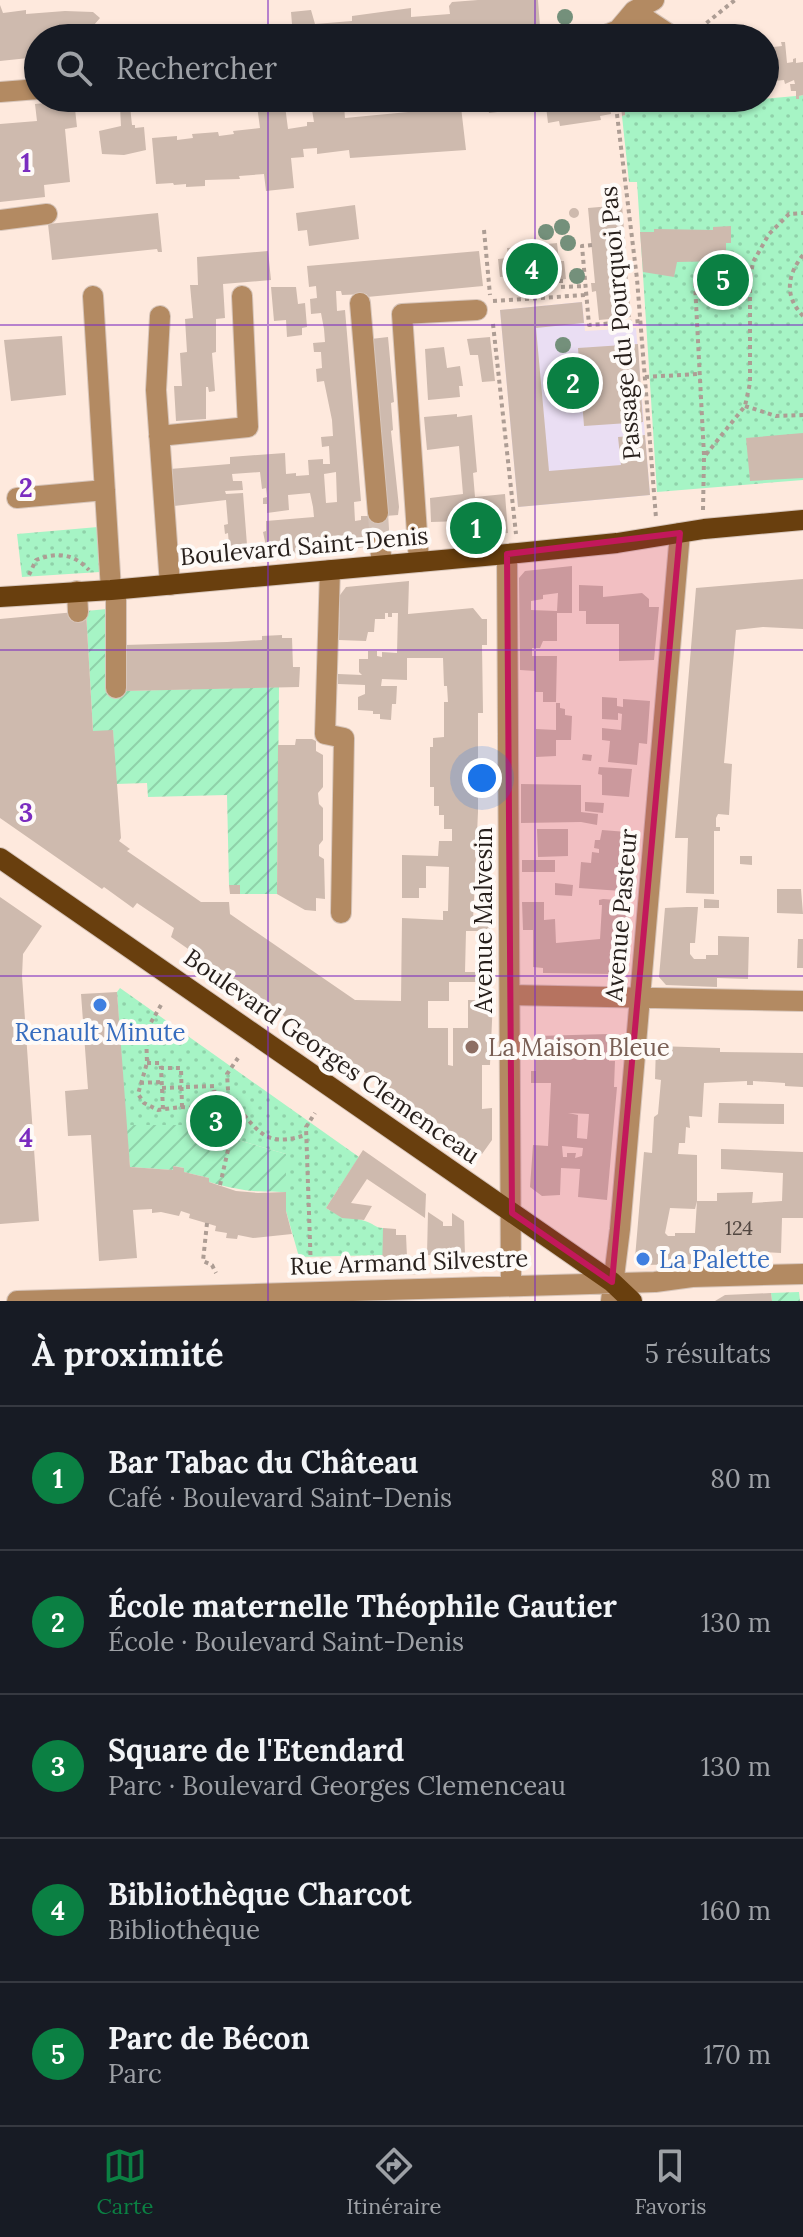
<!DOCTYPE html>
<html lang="fr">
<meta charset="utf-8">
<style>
body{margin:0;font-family:Lora,serif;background:#20242c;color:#f1f3f6}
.you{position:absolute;left:482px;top:778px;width:28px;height:28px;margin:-20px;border:6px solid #fff;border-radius:50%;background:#1a73e8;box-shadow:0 0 0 12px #1a73e833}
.badge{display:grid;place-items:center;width:52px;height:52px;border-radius:50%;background:#0b8043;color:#fff;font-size:26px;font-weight:700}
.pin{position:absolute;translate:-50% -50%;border:4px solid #fff;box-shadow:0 2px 8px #0006}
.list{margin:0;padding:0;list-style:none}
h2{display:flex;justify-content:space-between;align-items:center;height:104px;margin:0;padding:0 32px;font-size:34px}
h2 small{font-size:26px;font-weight:400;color:#9ea1a6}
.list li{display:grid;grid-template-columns:52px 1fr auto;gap:24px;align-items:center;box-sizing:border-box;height:144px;padding:0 32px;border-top:2px solid #363941}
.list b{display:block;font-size:30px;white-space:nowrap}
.list p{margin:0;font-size:26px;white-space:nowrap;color:#9ea1a6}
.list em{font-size:26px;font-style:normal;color:#9ea1a6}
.icon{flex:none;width:44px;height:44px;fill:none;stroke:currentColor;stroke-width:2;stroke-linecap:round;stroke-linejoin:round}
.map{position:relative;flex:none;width:803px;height:1301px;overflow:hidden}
.search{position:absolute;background:#171b24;box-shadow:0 2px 6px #0004;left:24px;right:24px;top:24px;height:88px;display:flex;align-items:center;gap:20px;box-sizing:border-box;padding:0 28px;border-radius:44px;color:#9ea1a6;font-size:30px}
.sheet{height:824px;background:#171b24}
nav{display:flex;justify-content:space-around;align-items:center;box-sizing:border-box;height:112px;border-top:2px solid #363941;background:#171b24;font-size:22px;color:#9ea1a6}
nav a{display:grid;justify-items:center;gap:4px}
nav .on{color:#0b8043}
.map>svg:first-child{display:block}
.education{fill:#eadef3}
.park{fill:url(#park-dots)}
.garden{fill:url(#garden-furrows)}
.building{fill:#cebaae;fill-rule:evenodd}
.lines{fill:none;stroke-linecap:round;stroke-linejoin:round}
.minor-tunnel{stroke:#d3c1b6;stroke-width:20;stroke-dasharray:20 10;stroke-linecap:butt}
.minor-casing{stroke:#d7c5ba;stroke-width:22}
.major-casing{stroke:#d7c5ba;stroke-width:22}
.path{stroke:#ad9d94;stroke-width:4;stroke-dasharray:4 4;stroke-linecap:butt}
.minor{stroke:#b38a62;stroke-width:20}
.major{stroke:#693f0e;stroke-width:20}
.tree{fill:#74907b}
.marked{fill:#c2185b;fill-opacity:0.2;stroke:#c2185b;stroke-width:6;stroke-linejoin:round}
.grid{fill:none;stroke:#7b2cbf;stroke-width:2;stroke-opacity:0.55}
.shop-dot{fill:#3f7fe0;stroke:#fefaf7;stroke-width:3}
.education-dot{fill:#8d6e63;stroke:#fefaf7;stroke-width:3}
.labels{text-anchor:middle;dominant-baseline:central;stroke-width:8;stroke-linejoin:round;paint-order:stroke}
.number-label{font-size:20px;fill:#514640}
.street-label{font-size:24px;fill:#271f1b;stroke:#fefaf7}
.shop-label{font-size:24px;fill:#366cbe;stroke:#fefaf7}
.education-label{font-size:24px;fill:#785e54;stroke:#fefaf7;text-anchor:start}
.grid-label{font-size:26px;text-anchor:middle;font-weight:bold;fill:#7b2cbf;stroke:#fefaf7;stroke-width:8;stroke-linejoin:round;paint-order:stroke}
</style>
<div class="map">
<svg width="803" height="1301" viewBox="0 0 803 1301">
<defs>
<pattern id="park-dots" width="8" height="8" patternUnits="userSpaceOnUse" patternTransform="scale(2)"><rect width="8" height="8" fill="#a6f4c5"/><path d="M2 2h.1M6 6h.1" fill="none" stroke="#8fd1a9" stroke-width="1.8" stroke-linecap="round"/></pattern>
<pattern id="garden-furrows" width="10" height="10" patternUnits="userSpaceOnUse" patternTransform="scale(2)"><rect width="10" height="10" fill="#a6f4c5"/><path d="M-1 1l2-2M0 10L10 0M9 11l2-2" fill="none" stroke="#8fd1a9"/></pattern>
</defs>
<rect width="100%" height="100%" fill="#fee9dd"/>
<path class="education" d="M582,302L585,331L636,328L650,495L518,507L500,310Z"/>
<path class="park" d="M803,95V480L657,492L637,182H629L622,116L625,115V111L796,96L799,99V96Z
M98,527L100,572L22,577L17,534Z
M120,988L359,1157L326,1208C344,1219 347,1215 365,1221C373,1223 375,1228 383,1228V1255L299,1257L286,1211V1154L187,1125H126L117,992Z"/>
<path class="garden" d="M107,609L125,691L279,687L277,894H240V886L229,885L227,795L148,797L147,783L116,784L113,731H93L86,611Z
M126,1125H187L286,1154V1192C252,1192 242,1191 209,1182V1178L184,1172V1168L174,1166L173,1170L130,1167Z
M799,1292L800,1301H772L771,1293Z"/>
<path class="building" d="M478,0H538L540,27L416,38H223V32L283,30L282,25L292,24L291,12L311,10L315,24L352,21V16L411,8V17L450,14L449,6L452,2Z
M0,5L3,13L26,10V14L65,11L93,12L100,18L94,25L95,38H38V57L0,61Z
M188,26L189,29L217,28L219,38H152L151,28Z
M781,42H785L787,63L793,62V59L796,58V63L803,62V95L799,96V99H796V91H791L790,84H795L794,80L785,84L784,80L765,82V48L782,46Z
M256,98H284L288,129L307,126V122H314L312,110L344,106L345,118L461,107L466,150L350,158L349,150L317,154V148L303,149L304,157L291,158L294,188L266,191L264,174L239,176L240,179L205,180V186L186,187V184L174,185L173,183L156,184L152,138L177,136V140L193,138L192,134L218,132L219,136L234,134L233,131L260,128Z
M291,98H302V104L291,105Z
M459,98H535V100L528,101L529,108L489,113L488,107L461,110Z
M545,98H642L643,105L641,110L625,111V115L622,116L621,106L610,107L611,114L600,116L601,120L560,126L559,121L548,123Z
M74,100L77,127L65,129L70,182L44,185L45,197L0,202V124L37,121L35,104Z
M130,106L132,125H135V128L144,127L146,150L124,155L102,154L99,131L121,126L120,107Z
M355,205L359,239L309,246L307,230L298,231L296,213Z
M622,205L631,317L599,320L596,291L592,292L591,283H595L588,208Z
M569 213a5 5 0 1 1 10 0a5 5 0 1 1-10 0Z
M158,213L162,252H158L157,249L52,260L48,224Z
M731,226V243H726V261L677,262L674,277L643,272L640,232H654V229L713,230V227Z
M557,243L559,261H564L566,279L509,286L508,276L500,277L498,259L508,258L507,248Z
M268,251L271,280L223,284L225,318L216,319V352L212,353L215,391L209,392L208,387H206V419L176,421L174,386H182L180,353L187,352L185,319L193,318L190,285H198L197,257Z
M479,251L483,286L367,297V294L342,295L341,291H336L337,311L345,310L361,501L354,502L355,521L361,520V516H369L371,339L388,337L394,402L391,403L393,430L391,431L399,507L398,515L385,516L387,545L268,556L263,532L266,531V521L314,517L313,507L310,493L288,495L289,510L267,513V504H263V498L267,497L266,488L262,489L260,472L232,474L233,481H242L243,490L225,491L226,494L243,493L248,558L230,559L228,533L225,534L224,525L228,524L226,500L174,506L170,469L230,464V457L285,453L286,474L296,473V476L309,475L308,460L323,459V464H330L329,446L322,447L321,437L333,436L332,420L324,381L317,382L316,369L322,368L321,352H314L313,343L325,342L324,329L321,313L311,314L310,299L317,298L316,286L309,287L307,266ZM336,472L337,502L326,503L324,474Z
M271,287H296L298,304L305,303L307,327L302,328V335L287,337L286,320L274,321Z
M582,302L584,323L536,328L549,471L621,465L618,437L645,435L650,495L518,507L500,310Z
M62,336L66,395L11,401L4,340Z
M490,337L495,381L482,382L478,355H470L467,339Z
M638,344L643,422L584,426L578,348Z
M444,347L447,368L460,366L463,386H459L460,397L428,400L425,349Z
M457,414V417L472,415L477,472L473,473L475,497L505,494L508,533L466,537L465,521L431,522L430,498L463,494L459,446L427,450L424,417Z
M803,433V478L750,481L746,438Z
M572,566V613H557V641H543L540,648H532V656H557L556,702H543V692H535V671L520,670L519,578L525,571ZM558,593L557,611L531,610V601L543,599V595Z
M803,579V629L763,627L736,630L724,763L732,764L729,815L718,814L716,818V827H720V831H714V894L686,893L688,838H675L696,588Z
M409,581L408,614L473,608L482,619H487V645H482L483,713H478V812L473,921L490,922V931H466L465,972H490L489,982H449V1001H428V1028H448V1065L453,1066V1028H468V1000H493L490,1065H482V1109L492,1108V1140L482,1154L171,937L174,928L137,903L133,908L104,887L102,889L0,818V619L86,611L93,731L113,730L121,838L119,841L130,849L127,851L201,902H229L230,914L355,1000L401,1001L402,918L443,920V911H448L449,867L426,866V888H419V898H402V855L438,856L439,841H452V829H444V815H439V806H434V787H430V747H433V738L444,737V702H448L447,686H444L443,658H407V680L382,679L381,686H397L396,704H392L391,720L380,719V714H373V711L358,710V697L365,694V685L338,684V674L362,675L359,672V659H368V651H377V656L382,657V652L397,653L398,613H392V617H388V613H385V619H375L374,632H368L366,641L339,640L340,595L346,587Z
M579,585L603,586V597L642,593L649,599V607H659L654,660L619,661V624H586V611H579Z
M282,635V638H292L293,667H300L299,687L125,691L124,645L227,642L262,640V636Z
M602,697L617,698V706L623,707V699L650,701L647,744L639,743L637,765L608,762L610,741L602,740V728L621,730L622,714L618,713V720L602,719Z
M556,703H560V708L565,709V715L572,716L571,740H556V756L536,757V729L556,730Z
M296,739H312L316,741V751L323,755V787L318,793L319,804L323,808V840L319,845V856L324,859L325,899L316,898V911L305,910L277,894L278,745H295Z
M583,754L592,755L591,761L582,760Z
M599,767L632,769L629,797L602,795V775L598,774Z
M521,784L581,785V812L598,814L597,825L581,822L521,823Z
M585,802L604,803L603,813L585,811Z
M537,829H568V856L538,857Z
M602,830L627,832L621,891L579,888L581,862L591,863L592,852L599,853V849L594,848L595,840H600Z
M740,856H752V865L740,864Z
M522,860H555V872H522Z
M555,883L573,885L572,896L555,895Z
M229,885H240V894H230Z
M777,889H801L803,914L777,913Z
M0,897L42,926L23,954L22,976L39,1221L0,1224Z
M603,899L630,901L625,962L612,968V974L543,973V968L533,967V930H523L522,902H544V920L555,919L556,943L600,939L602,905H599V900Z
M704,899L719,900V908H704Z
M687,907H698L695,943H690V954L694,959H706V955H718V936L749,937L748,979L717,978V987L666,985L659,977L665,908Z
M798,939H803V968H797Z
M117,992L130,1167L173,1170V1166L184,1168V1172L209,1178V1182L236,1191L258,1193L286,1192V1211L292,1234L253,1238L238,1235L237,1239L226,1238L227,1233L215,1231L216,1226L189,1218L190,1214L181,1211L179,1216L161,1212L152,1213V1209L133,1210L137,1258L99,1261L91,1135L68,1136L65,1091L88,1089L81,994Z
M609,1034V1061H615L614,1087H617L607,1200L578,1197L580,1169L561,1168L560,1195L542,1196L530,1187L533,1145L548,1146L551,1083H531V1071H536V1036ZM568,1113L589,1114L587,1139L577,1138L578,1115ZM562,1146L583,1148L582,1156L575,1158L576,1153H567V1157H563Z
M656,1046L720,1048V1052L803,1053V1087L785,1086V1083L753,1081V1085H747V1081L704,1083L702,1117L689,1116L690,1128L686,1127L685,1143H679L678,1154L697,1155V1201L695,1209L670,1208L665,1233L668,1236H675V1233H695L697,1201H717V1193L753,1192L752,1203L782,1201L783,1173L721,1169V1149L803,1152V1218H782L781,1253L763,1252V1263L641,1265L635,1258L644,1152L652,1153L654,1117L658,1114L661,1080L655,1079Z
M719,1103L784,1104V1124L718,1123Z
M363,1150L426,1194L425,1218L367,1179L351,1203L372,1206L364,1220L342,1218L326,1208Z
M428,1212L443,1222V1226H452V1213L464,1221L465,1256L427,1255Z
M383,1228L396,1229V1235H406L407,1257L426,1256V1274L382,1275Z
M771,1293L772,1301H715L725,1295Z"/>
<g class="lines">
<path class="minor-tunnel" d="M378,513L380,546"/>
<g class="minor-casing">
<path id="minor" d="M634,11L675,38
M599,38L618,30L634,11L654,0
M0,92L38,89
M0,220L47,214
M93,296L111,590
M360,303L378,513
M160,316L156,390L170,585
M159,436L248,427L242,296
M17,498L105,490
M380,546L382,565
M507,554L511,1285
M419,562L402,314L477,310
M330,570L325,734L344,738L341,913
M116,589V688
M77,591L78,612
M510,995L803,1001
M17,1301L655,1282L692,1277L803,1274
M611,1301L620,1229L680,533"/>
</g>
<g class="major-casing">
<path id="major" d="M0,597L111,590L518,553L617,543L704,529L803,520
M0,858L612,1282L632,1301"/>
</g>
<path class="path" d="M694,33L735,0
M616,106L637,279L656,518
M484,230L490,295
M592,245L582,246L589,325L641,321
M803,255C787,275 784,296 803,316
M561,279V287L585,286
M493,301L586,295
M493,324L516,534
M645,377L698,374
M745,406L776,416L803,415
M704,455L695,284L750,280
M703,510L704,457L745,406L750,383V280L753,262L769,234L789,214L803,213
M29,575L36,560C57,552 73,553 89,570
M161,1005L146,1031L147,1063L138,1094L144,1103L158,1110L180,1107L194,1108L207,1114L245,1116C265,1141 276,1144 306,1135
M147,1063H160L161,1068
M140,1083L161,1082
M162,1088L214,1086L216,1114
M163,1109L161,1068H181L182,1107
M220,1185L231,1137L227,1074L238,1058
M207,1223L203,1261L212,1265L216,1273
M372,1255L373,1269
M311,1271L306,1127L315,1113"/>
<use href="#minor" class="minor"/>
<use href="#major" class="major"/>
</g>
<g class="tree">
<circle cx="565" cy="17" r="8"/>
<circle cx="562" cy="227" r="8"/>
<circle cx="546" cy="232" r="8"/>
<circle cx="568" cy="243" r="8"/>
<circle cx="577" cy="276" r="8"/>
<circle cx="563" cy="345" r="8"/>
<circle cx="568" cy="377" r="8"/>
</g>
<path class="marked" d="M680,533L612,1282L512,1213L507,554Z"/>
<path class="grid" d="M268,0V38M535,0V38M268,98V1301M535,98V1301M0,325H803M0,650H803M0,976H803"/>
<g class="shop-dot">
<circle cx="100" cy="1005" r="8"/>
<circle cx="643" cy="1259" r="8"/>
</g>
<circle class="education-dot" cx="472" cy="1047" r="8"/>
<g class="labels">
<g class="number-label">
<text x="739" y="1227">124</text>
</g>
<g class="street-label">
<text transform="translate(620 323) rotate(-95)">Passage du Pourquoi Pas</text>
<text transform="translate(304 546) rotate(-5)">Boulevard Saint-Denis</text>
<text transform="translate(621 915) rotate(-85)">Avenue Pasteur</text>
<text transform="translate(483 920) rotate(-90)">Avenue Malvesin</text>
<text transform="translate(332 1056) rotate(35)">Boulevard Georges Clemenceau</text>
<text transform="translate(409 1262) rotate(-2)">Rue Armand Silvestre</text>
</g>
<g class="shop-label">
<text x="100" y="1032">Renault Minute</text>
<text x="659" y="1259" text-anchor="start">La Palette</text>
</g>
<g class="education-label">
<text x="488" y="1047">La Maison Bleue</text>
</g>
</g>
<g class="grid-label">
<text x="26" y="172">1</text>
<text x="26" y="497">2</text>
<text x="26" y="822">3</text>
<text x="26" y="1147">4</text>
</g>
</svg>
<div class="you"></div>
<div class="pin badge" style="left:476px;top:528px">1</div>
<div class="pin badge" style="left:573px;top:383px">2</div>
<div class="pin badge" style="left:216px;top:1121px">3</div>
<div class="pin badge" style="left:532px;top:269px">4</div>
<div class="pin badge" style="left:723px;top:280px">5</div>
<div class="search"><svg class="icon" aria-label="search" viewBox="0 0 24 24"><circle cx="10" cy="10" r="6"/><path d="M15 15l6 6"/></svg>Rechercher</div>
</div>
<section class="sheet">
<h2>À proximité<small>5 résultats</small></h2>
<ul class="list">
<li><span class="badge">1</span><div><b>Bar Tabac du Château</b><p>Café · Boulevard Saint-Denis</p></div><em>80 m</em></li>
<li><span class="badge">2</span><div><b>École maternelle Théophile Gautier</b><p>École · Boulevard Saint-Denis</p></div><em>130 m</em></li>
<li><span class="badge">3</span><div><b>Square de l'Etendard</b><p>Parc · Boulevard Georges Clemenceau</p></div><em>130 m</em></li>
<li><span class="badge">4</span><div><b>Bibliothèque Charcot</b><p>Bibliothèque</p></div><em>160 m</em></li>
<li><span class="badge">5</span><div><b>Parc de Bécon</b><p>Parc</p></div><em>170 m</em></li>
</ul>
</section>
<nav>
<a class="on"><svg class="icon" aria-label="map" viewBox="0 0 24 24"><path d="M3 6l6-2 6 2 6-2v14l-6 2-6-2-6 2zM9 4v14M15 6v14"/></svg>Carte</a>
<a><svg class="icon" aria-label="directions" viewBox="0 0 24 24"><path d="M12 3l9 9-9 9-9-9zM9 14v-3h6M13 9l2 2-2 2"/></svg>Itinéraire</a>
<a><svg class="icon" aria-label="saved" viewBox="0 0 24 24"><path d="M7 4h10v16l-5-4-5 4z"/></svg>Favoris</a>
</nav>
